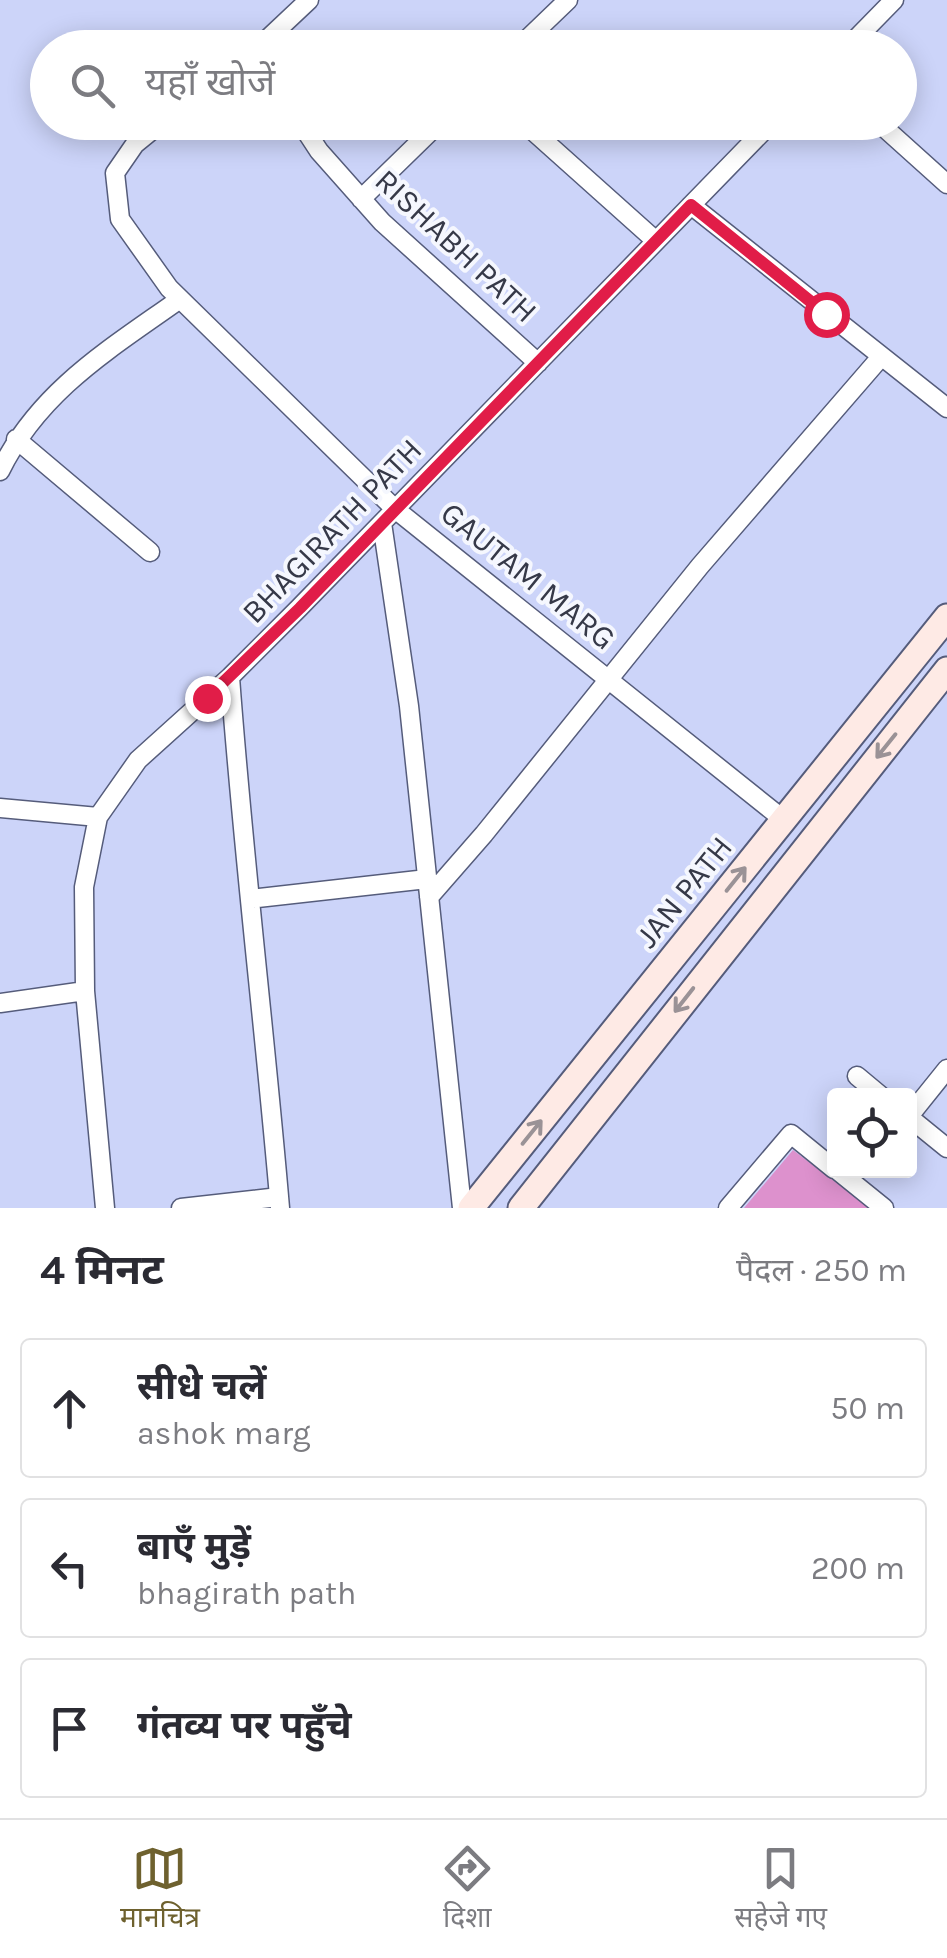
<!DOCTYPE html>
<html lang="hi">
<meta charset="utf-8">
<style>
body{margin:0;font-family:Karla,"Noto Sans Devanagari",sans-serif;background:#f7f7f7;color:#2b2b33}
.controls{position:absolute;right:30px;bottom:30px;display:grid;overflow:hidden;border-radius:10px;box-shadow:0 5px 25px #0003}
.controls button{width:90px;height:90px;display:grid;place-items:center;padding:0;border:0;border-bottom:2px solid #e1e1e2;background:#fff;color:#2b2b33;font:50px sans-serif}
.stop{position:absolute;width:30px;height:30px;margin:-22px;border:8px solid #e11d48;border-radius:50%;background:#fff}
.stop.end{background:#e11d48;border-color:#fff;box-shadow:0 2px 10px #0008}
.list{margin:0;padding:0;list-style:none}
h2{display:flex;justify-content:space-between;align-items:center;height:130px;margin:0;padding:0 40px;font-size:42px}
h2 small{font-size:32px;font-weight:400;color:#7c7c81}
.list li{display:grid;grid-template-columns:65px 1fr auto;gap:30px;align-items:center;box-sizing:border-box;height:140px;margin:0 20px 20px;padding:0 20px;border:2px solid #e1e1e2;border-radius:10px}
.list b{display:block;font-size:38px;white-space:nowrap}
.list p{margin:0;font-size:32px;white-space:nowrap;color:#7c7c81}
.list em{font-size:32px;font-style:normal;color:#7c7c81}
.icon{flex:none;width:55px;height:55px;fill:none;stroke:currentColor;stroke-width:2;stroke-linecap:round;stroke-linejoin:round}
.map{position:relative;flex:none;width:947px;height:1208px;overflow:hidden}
.search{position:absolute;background:#fff;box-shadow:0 5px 25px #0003;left:30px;right:30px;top:30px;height:110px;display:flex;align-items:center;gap:25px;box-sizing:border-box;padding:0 35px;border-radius:55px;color:#7c7c81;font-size:38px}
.sheet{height:610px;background:#fff}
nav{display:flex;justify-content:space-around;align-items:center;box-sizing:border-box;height:140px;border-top:2px solid #e1e1e2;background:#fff;font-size:28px;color:#7c7c81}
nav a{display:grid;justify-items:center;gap:5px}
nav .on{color:#6e612e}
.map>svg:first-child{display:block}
.green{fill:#dd91cd}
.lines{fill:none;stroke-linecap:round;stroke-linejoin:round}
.street-casing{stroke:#555c7b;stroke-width:21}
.secondary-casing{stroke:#555c7b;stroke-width:29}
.street{stroke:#fff;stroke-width:18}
.secondary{stroke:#feeae5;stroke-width:25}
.oneway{stroke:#9a9296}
.route{stroke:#e11d48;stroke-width:12}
.labels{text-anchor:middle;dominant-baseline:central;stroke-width:8;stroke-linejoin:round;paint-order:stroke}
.street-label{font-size:32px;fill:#363948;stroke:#f5f7fe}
</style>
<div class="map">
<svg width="947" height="1208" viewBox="0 0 947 1208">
<rect width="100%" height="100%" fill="#ccd4f9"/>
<path class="green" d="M793,1150L870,1208H744Z"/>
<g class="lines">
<g class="street-casing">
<path id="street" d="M258,48L309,0
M518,48L568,0
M847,48L894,0
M162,122L135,144L115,173L120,219L169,288L395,509L784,820
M300,122L319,151L382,222L538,363
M523,122L656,241
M878,122L947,184
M361,199L440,122
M691,205L947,408
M16,439L150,552
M0,471C40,390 110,349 180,299
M382,523L409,706L462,1208
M230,677C243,855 265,1031 280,1208
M0,808L98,817
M429,897L484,834L700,566L880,358
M250,899L427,879
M0,1003L85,991
M857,1076L881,1096
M910,1115L947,1069
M910,1118L947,1148
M837,1170L884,1208
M105,1208L85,991L84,887L98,817L138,760L230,677L299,608L772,122
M181,1208L279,1197
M728,1208L791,1134L834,1169"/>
</g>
<g class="secondary-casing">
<path id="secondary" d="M471,1208L947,617
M521,1208L947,670"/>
</g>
<use href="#street" class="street"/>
<use href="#secondary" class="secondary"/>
</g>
<defs><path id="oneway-shaft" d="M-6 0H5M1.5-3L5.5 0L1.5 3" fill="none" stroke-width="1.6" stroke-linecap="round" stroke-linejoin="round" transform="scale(2.5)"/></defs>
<g class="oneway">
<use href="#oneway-shaft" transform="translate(886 746) rotate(129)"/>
<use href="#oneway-shaft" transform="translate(736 879) rotate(-51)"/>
<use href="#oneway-shaft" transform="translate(684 1000) rotate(128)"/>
<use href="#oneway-shaft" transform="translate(532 1132) rotate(-51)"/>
</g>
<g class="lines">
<path class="route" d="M207,698L300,608L691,205L826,314"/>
</g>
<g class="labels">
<g class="street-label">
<text transform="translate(456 246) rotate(43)">RISHABH PATH</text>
<text transform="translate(332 531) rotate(-46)">BHAGIRATH PATH</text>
<text transform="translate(528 576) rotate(39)">GAUTAM MARG</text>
<text transform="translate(684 892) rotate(-51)">JAN PATH</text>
</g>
</g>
</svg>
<div class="controls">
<button><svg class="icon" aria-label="locate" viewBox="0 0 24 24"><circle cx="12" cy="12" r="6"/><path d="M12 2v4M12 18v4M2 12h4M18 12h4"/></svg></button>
</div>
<div class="stop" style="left:826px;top:314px"></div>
<div class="stop end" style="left:207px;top:698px"></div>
<div class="search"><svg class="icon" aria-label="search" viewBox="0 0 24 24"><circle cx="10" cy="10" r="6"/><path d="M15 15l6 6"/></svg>यहाँ खोजें</div>
</div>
<section class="sheet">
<h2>4 मिनट<small>पैदल · 250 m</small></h2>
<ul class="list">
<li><svg class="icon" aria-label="ahead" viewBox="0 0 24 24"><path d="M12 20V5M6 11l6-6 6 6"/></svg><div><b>सीधे चलें</b><p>ashok marg</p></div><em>50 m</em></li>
<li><svg class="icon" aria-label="left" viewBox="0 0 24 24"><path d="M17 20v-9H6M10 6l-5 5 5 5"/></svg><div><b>बाएँ मुड़ें</b><p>bhagirath path</p></div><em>200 m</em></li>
<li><svg class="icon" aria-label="arrive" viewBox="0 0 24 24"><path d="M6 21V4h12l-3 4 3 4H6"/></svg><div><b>गंतव्य पर पहुँचे</b></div></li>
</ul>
</section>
<nav>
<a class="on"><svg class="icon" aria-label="map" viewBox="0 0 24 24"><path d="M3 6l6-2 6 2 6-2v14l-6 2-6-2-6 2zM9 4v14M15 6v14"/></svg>मानचित्र</a>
<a><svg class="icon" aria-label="directions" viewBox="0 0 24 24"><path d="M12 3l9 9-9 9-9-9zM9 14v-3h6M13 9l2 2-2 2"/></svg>दिशा</a>
<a><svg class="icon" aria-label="saved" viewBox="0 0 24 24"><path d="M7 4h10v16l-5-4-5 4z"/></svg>सहेजे गए</a>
</nav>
